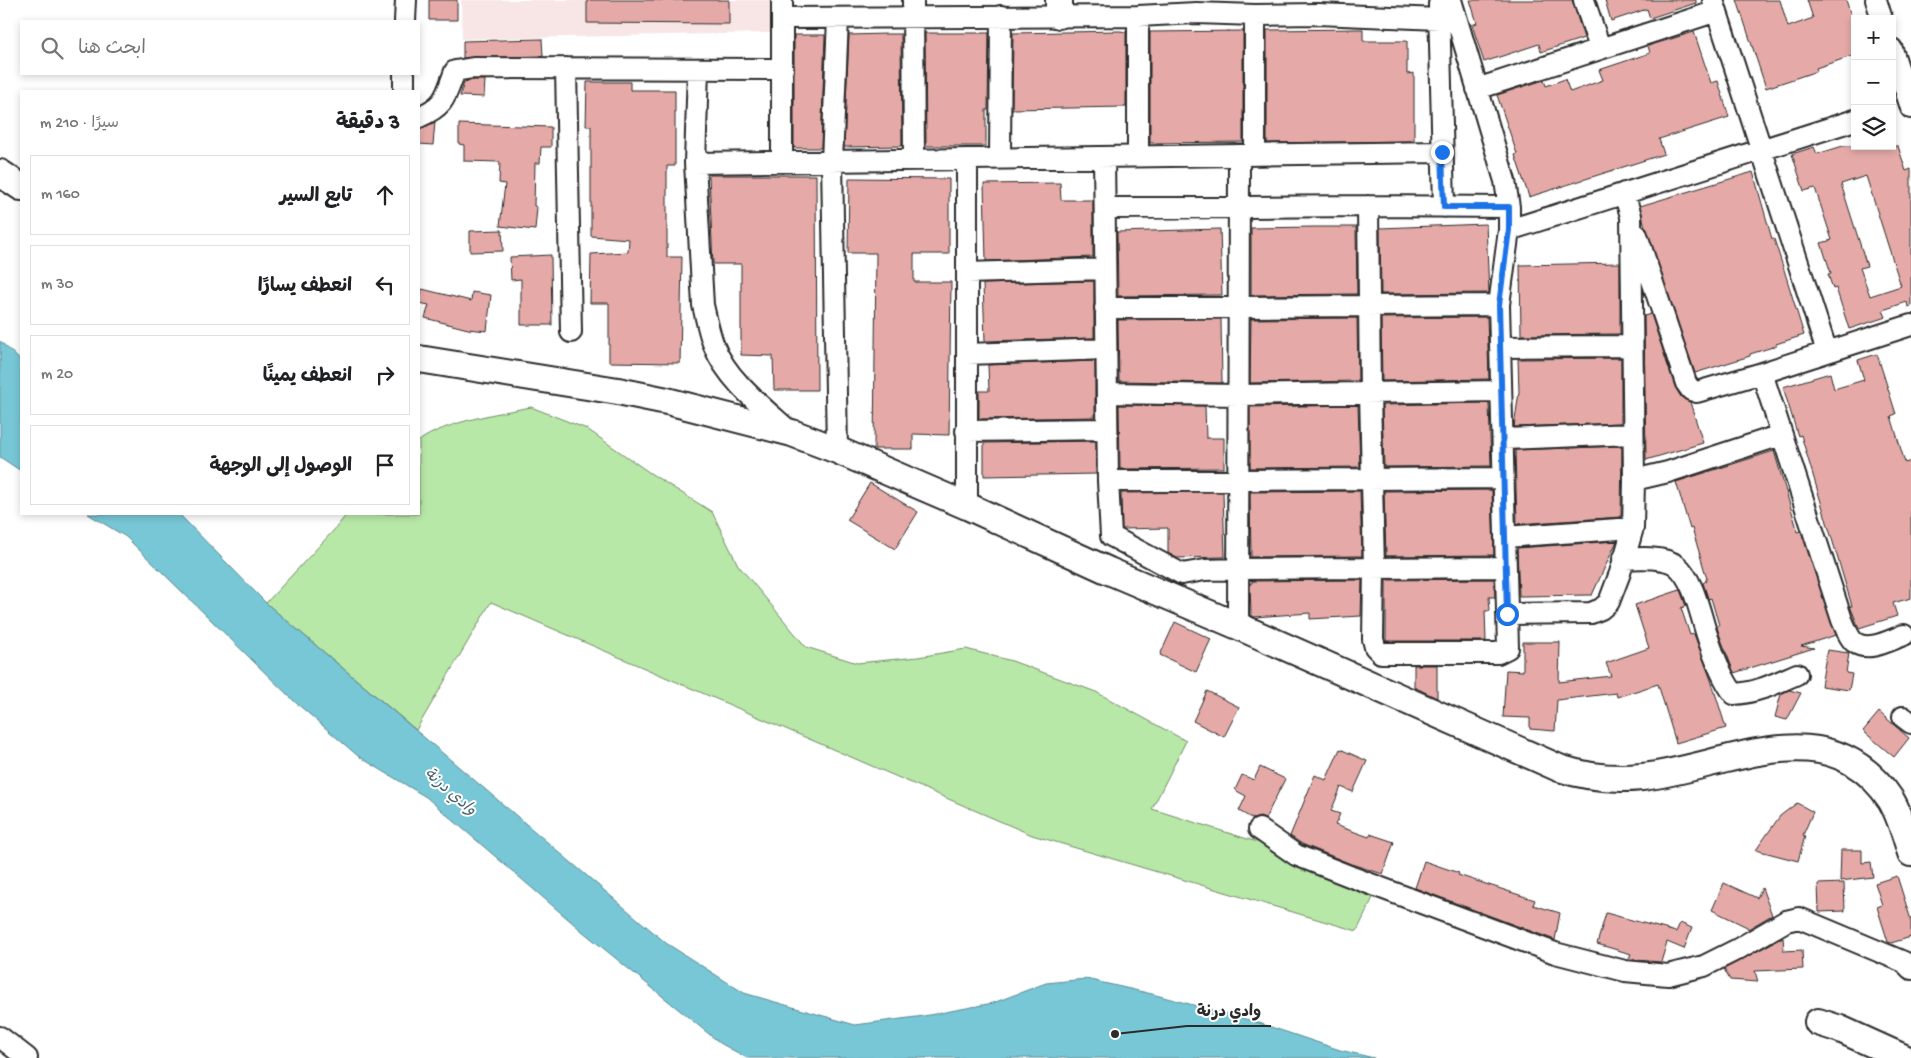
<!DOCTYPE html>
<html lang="ar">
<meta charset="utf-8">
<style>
body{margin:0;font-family:"Gochi Hand","Playpen Sans Arabic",sans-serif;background:#f6f6f6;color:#202124;direction:rtl}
.controls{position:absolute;right:15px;top:15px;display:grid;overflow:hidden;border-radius:0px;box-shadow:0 2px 8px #0003}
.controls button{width:45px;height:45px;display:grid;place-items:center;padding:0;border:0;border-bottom:1px solid #e0e0e0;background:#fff;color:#202124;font:25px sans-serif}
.stop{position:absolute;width:15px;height:15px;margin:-11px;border:4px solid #1a73e8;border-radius:50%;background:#fff}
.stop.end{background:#1a73e8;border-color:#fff;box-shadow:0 1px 5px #0008}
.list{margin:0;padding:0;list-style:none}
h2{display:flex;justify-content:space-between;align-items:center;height:65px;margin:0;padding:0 20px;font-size:21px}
h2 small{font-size:16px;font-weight:400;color:#757577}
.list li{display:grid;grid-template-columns:32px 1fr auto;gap:15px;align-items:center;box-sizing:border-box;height:80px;margin:0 10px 10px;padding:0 10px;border:1px solid #e0e0e0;border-radius:0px}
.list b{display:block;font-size:19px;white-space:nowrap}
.list em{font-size:16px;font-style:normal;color:#757577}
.icon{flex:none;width:28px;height:28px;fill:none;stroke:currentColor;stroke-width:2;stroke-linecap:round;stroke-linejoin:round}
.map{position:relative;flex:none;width:1911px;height:1058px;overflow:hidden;direction:ltr}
.search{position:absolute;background:#fff;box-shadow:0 2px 8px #0003;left:20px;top:20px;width:400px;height:55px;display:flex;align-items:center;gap:12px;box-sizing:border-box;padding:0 18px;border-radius:0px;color:#757577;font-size:19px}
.panel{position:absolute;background:#fff;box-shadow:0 2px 8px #0003;left:20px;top:90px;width:400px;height:425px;border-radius:0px;direction:rtl}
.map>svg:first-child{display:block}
.built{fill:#f7e6e5}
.green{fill:#b8e8a7;stroke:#728a69}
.water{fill:#78c7d6;stroke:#598992}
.building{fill:#e5aaa7;stroke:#2b2b2b;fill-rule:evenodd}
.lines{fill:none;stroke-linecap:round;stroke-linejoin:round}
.minor-casing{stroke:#2b2b2b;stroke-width:24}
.tertiary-casing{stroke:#2b2b2b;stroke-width:30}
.minor{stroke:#fff;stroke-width:20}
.tertiary{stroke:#fff;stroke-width:26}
.route{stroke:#1a73e8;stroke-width:6}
.labels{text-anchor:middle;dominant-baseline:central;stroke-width:4;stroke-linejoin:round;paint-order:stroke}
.water-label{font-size:16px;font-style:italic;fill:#466267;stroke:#fff}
.leader{fill:none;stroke:#2b2b2b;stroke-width:2}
.callout-dot{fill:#2b2b2b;stroke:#fff;stroke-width:2}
.callout-label{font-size:16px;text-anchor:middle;font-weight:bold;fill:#2b2b2b;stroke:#fff;stroke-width:4;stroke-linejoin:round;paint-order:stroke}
</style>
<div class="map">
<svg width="1911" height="1058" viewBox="0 0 1911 1058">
<rect width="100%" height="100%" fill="#fff"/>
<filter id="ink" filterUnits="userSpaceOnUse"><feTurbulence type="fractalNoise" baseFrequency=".02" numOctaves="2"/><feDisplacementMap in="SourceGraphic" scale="10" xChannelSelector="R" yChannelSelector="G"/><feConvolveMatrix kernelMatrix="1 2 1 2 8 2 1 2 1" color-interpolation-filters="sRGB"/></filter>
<g filter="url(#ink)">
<path class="built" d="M461,0H771L770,33L462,39Z"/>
<path class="green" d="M531,407L587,429L650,473L712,512L738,565L806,647L857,663L918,657L966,649L1012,661L1096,692L1186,741L1152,809L1381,881L1357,931L1032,835L491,602L416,730L266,603L334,530L347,514H419V441C444,422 499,413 531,407Z"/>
<path class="water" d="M0,341L21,361V471L0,457Z
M88,514H179L266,603L666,943L744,993L855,1025L924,1016L993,1003L1046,983L1086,979L1152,994L1253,1021L1340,1050L1374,1058H747L720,1043L582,931L426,797L358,756L294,701L126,537Z"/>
<path class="building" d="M429,0H457V20H429Z
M587,0H729V24L587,23Z
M1470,0H1572L1584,38L1541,52L1539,44L1484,62L1472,25L1477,23Z
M1605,0H1696V3L1650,18L1647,9L1611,21Z
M1737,0H1780L1788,27L1813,18L1807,0H1846L1855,28V55L1816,68L1817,71L1766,88Z
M1363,29V41H1407V74L1414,73V141L1267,143V30Z
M1120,31L1126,32V107L1012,109L1013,33Z
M1243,31V142L1150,143V32Z
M1694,32L1711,83L1718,81L1729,117L1659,139L1664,154L1529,197L1515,155L1517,154L1497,95L1544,80L1546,86L1565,79L1570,92L1603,80L1599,70L1650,53L1648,46Z
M925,33H989L988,110H986V146H926Z
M887,34H901L902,146L844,147L849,35Z
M794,35H825L821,148H794Z
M542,39L543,56L463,58V41Z
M474,80H485L484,97L460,96L464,82Z
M587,82H630V90H675V166H667V257H682L680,363L609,362V303H590L591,254L628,252L629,239L591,236V126H586Z
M435,122L433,145L419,144V129Z
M459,124L551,127V147H541L540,163H535L534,206L537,207L535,230L500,226L505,184L499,183L500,162L464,161V145L459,144Z
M1843,146H1898L1906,171L1911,169V306L1908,307L1907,302L1883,310L1886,317L1849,329L1836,288L1833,289L1828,274L1831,273L1821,243L1832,240L1815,188L1804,191L1792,154L1814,147L1817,154ZM1866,176L1901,286L1870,296L1860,268L1867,266L1841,184Z
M1753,172L1772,239H1774L1785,273L1804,335L1776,344V346L1750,354V356L1695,373L1645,227L1640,206Z
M709,175H816L817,390H774L773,356L741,355V264H713Z
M849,178L949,179V254H914V282H951L949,435L913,434V449H874L876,253H848Z
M1060,183L1061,200H1093V257L986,261L984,184Z
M1486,224L1489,293L1381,294L1380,228Z
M1315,227H1356L1357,294L1251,295V228Z
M1220,229L1222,295L1118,296L1117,232Z
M502,230L503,251L470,252V231Z
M551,255L552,325H521V279L511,280L510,257Z
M1620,263V334L1521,335L1520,265Z
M1094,281V338L985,341L983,284Z
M422,289L471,301L472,292L491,295L487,331L468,329L425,318L429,305L419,303Z
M1651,314L1675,387L1681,397L1690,402L1703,443L1646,460L1644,316Z
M1487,317L1489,379L1382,381L1381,318Z
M1357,318L1358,381L1250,383L1251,319Z
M1221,319L1222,383L1119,381L1118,320Z
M1877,354L1896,414L1891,416L1905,463L1911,461V598L1893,603L1897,616L1859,628L1850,606H1852L1801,435L1798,436L1783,387L1830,373L1834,389L1864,380L1858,360Z
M1621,358V423L1514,427L1519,392L1518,359Z
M1095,361V417L979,419V391H989L988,365Z
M1489,403L1491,466L1384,467L1382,405Z
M1119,405L1205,406L1206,438H1224V468L1120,469Z
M1358,405L1360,467L1250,468V407Z
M1096,441V474L984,476V443Z
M1622,446L1621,517L1517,524L1515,450Z
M1774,451L1798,532L1801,531L1836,635L1801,646L1814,648L1734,673L1718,631L1717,626L1719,625L1711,598L1708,599L1703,583L1706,581V579H1707L1692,528L1690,529L1676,482Z
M870,483L918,512L895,549L847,520Z
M1492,490L1494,555L1386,556L1384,491Z
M1360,491L1362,556L1251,557L1250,492Z
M1223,492L1225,557L1177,558L1168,553V528L1122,529L1121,493Z
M1617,541L1592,595L1519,596L1517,548Z
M1494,579L1495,597H1489L1490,611H1485L1486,641H1386V580Z
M1362,580L1361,616L1310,619V613L1254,617L1251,615L1250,583H1252V581Z
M1680,590L1686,606L1681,608L1690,635L1694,634L1711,680L1726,728L1676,743L1658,684L1617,697L1616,693L1557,700L1555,731L1530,729V718L1503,717L1506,670L1523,671V642H1560L1559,682L1611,676L1606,663L1649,648L1635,605Z
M1175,622L1211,639L1196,672L1160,655Z
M1827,650L1849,653L1846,673L1852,674L1849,690L1821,686Z
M1414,665H1437V698L1414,687Z
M1789,690L1801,693L1787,720L1775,717L1781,694Z
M1207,691L1239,707L1224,737L1193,721Z
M1879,712L1909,738L1894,757L1863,731Z
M1340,749L1367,761L1353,792L1341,787L1331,811L1340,814L1335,825L1369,837L1370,834L1394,842L1383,874L1351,864L1302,844L1290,836L1315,775L1326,780Z
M1260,767L1285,779L1265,819L1260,817L1253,819L1239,811L1246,796L1235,790L1242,775L1254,780Z
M1797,803L1813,812L1803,835L1805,836L1798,861L1756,850L1780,816Z
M1841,850H1862V863L1871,862L1873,877L1840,881Z
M1424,861L1459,873L1458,875L1535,900L1533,905L1560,913L1555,940L1415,888Z
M1897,876L1911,920V937L1891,943L1888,942L1877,907L1882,905L1875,883Z
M1724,883L1757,898L1762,888L1772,915L1748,929L1747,927L1712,910Z
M1844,883L1845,911L1819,912L1818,884Z
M1606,913L1676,932L1680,923L1692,928L1684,949L1667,942L1661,962L1637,960L1629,958L1631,954L1597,944Z
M1783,937L1784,951L1802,950L1803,969L1755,971L1758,982L1730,980L1724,969Z"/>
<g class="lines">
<g class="minor-casing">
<path id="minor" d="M782,0V162
M913,0L914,160
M1584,0L1600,48
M1713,0L1827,352
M1876,0L1882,19
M1439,4L1444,207
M1255,15V155
M1138,16V156
M783,18L1138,16L1196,13L1255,15L1318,14L1439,19
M405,21L406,0
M1892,49L1911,108
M566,68L571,332
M698,69L695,163L703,305C706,318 709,333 714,346C727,380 764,408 790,432
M1477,89L1717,11
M404,91V74
M419,117C446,105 445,97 455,71L473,68L783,69
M1104,157L1108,481L1111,536L1182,574L1205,570L1237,569L1506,567
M1000,158L1001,16
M695,163L1442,152
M1368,206L1370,393L1374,568L1373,639L1375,647L1381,653H1498L1508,648L1499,305L1509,230V207L1505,181L1451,0
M1105,208L1368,206L1509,207
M1509,230L1855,120
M1637,235L1686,383L1691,390L1697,392L1762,373
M967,273L1105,269
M1105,308L1499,305
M1500,347L1632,346
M967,354L1106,349
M1107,393L1238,395L1501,391
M966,431L1107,429
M1503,439L1633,434
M837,450L832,161L838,18
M1634,480L1668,472L1781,435
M1108,481L1503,478
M967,506V159
M1505,537L1633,528
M1623,559C1638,558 1663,556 1676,565C1694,579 1700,614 1707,635C1713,654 1721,677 1734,694C1757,693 1776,683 1797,674
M1507,614L1591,613L1601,609L1609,602L1620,573L1633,528L1634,480L1631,216L1624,193
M1238,626L1239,155
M1904,635C1890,640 1868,653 1854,642C1848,637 1845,626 1842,620L1762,373L1911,325
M1903,717L1911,723
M1259,829L1296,855L1352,877L1555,953L1625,971L1668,975L1704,966L1738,949L1786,921L1799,918L1904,962L1911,969
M0,1037L27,1058"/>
</g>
<g class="tertiary-casing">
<path id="tertiary" d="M1059,0V15
M0,173L21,187
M419,359L618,391L667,401L792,433L837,450L967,506L1109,571L1238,626L1559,768C1586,777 1613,780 1642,777C1727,768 1828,705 1891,800C1900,815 1906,836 1911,853
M1818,1022L1840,1029L1904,1058"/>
</g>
<use href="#minor" class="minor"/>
<use href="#tertiary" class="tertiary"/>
</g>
</g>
<g class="lines" filter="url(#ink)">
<path class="route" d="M1442,152L1444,207H1509V230L1499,305L1507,614"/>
</g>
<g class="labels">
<g class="water-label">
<text transform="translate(449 793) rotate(41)">وادي درنة</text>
</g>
</g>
<path class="leader" d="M1115 1034L1187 1026H1271"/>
<circle class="callout-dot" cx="1115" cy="1034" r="5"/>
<g class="callout-label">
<text x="1229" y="1016">وادي درنة</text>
</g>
</svg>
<div class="controls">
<button>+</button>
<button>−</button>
<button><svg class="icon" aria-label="layers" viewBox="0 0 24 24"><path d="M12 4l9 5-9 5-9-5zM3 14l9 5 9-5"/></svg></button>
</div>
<div class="stop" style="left:1507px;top:614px"></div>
<div class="stop end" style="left:1442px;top:152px"></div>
<div class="search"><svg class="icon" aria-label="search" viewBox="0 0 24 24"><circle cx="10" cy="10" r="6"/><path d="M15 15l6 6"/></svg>ابحث هنا</div>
<section class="panel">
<h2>3 دقيقة<small>سيرًا · 210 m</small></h2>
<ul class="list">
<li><svg class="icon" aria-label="ahead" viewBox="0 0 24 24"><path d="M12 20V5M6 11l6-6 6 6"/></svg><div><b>تابع السير</b></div><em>160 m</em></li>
<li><svg class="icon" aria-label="left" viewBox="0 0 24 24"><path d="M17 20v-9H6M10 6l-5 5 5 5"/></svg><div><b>انعطف يسارًا</b></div><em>30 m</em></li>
<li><svg class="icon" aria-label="right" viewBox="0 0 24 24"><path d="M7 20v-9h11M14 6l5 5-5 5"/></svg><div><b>انعطف يمينًا</b></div><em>20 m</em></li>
<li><svg class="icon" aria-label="arrive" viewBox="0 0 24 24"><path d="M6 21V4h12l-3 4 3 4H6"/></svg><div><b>الوصول إلى الوجهة</b></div></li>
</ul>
</section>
</div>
